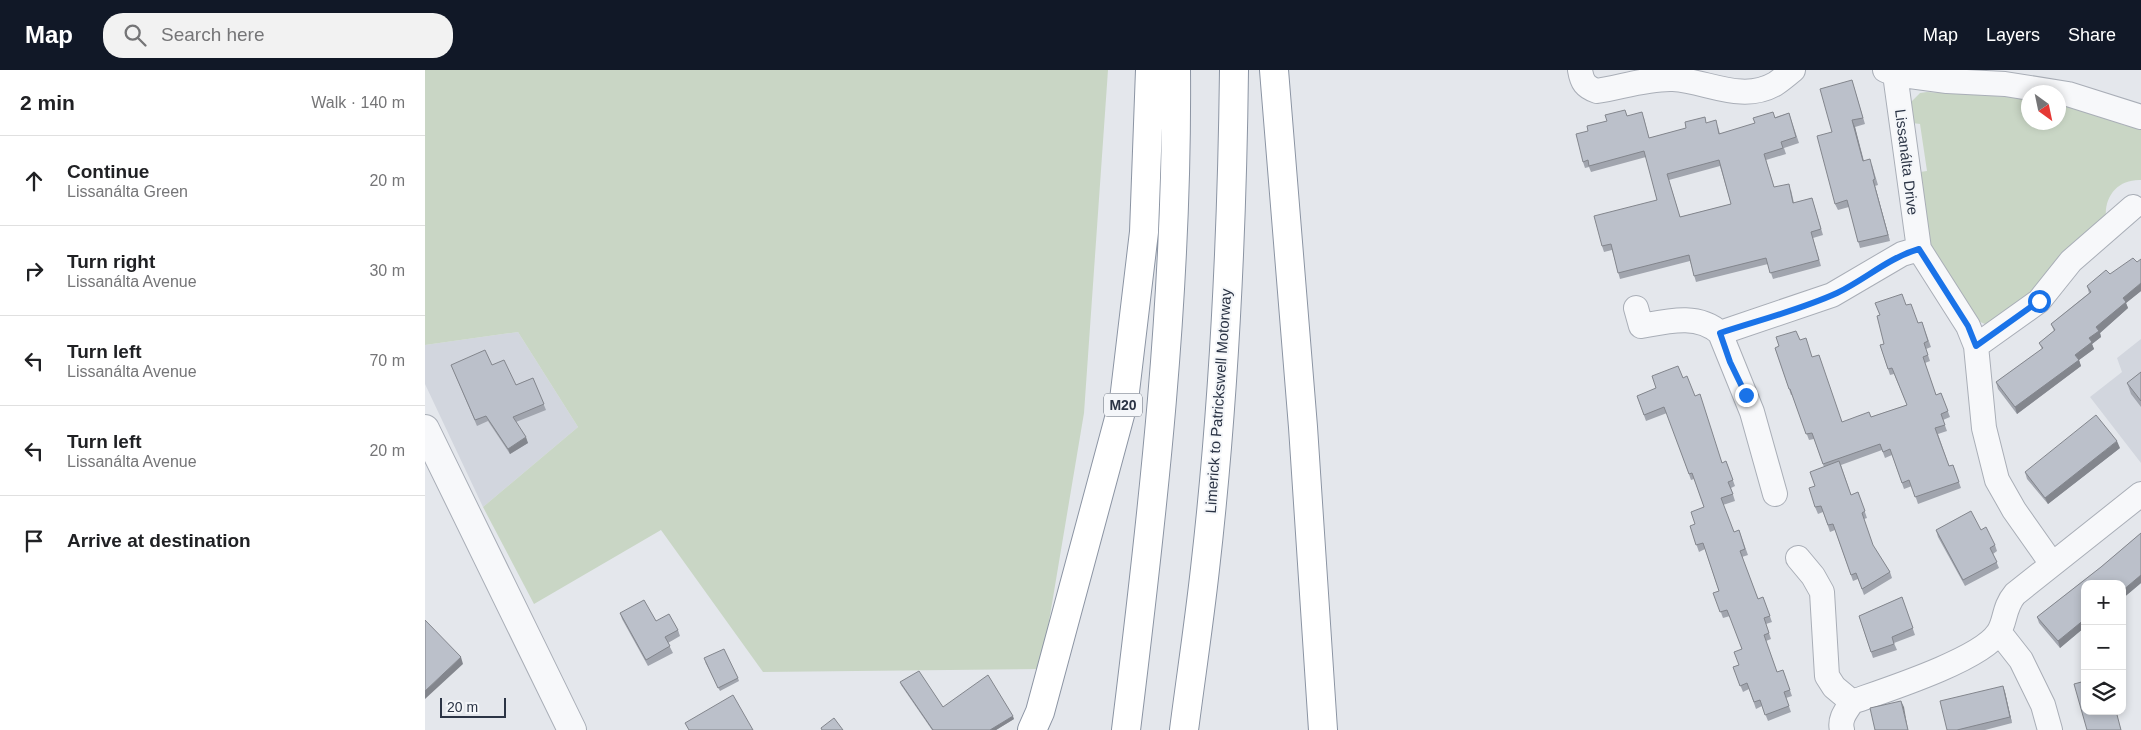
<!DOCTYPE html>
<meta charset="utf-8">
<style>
body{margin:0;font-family:Arial,sans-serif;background:#f2f2f2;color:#202124}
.controls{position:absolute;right:15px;bottom:15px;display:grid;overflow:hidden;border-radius:10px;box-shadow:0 2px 8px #0003}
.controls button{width:45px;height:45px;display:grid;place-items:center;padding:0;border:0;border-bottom:1px solid #e0e0e0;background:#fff;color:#202124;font:25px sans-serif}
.compass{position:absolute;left:1596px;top:15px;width:45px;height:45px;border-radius:50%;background:#fff;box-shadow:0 2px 8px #0003;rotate:147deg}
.scale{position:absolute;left:15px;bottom:12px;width:66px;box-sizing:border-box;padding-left:5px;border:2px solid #2b3445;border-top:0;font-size:14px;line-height:18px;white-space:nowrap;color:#2b3445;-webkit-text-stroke:4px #f4f6f9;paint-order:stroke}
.stop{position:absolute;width:15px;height:15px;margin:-11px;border:4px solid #1a73e8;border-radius:50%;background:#fff}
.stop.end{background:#1a73e8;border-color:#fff;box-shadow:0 1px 5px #0008}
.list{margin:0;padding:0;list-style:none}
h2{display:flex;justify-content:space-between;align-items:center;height:65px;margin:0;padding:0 20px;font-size:21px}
h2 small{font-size:16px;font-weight:400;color:#757577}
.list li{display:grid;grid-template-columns:32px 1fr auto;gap:15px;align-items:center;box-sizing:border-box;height:90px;padding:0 20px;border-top:1px solid #e0e0e0}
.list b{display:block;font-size:19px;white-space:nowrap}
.list p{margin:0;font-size:16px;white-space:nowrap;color:#757577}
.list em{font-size:16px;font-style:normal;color:#757577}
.icon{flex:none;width:28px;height:28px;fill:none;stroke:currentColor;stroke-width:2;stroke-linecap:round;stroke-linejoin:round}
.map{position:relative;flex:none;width:1716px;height:660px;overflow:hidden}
header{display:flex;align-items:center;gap:30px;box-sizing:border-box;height:70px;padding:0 25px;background:#111827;color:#fff}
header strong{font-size:24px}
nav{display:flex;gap:28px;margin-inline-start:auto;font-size:18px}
.search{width:350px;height:45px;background:#f2f2f2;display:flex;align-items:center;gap:12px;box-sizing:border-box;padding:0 18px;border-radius:20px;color:#757577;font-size:19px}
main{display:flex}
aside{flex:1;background:#fff}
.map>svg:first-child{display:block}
.built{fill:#d2d6de}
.green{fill:#c9d6c5}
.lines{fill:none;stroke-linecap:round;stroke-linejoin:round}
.minor-casing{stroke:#a9aeb7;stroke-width:26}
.tertiary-casing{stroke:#a9aeb7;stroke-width:30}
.motorway-casing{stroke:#8b94a3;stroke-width:30}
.minor{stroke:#f7f8fa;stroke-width:24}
.tertiary{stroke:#f7f8fa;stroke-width:28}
.motorway{stroke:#fff;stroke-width:28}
.wall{fill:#a1a5ae;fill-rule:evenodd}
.shaded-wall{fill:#83868d}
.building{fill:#bbc0ca;stroke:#83868d;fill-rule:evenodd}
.route{stroke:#1a73e8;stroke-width:6}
.labels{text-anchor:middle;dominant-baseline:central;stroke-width:4;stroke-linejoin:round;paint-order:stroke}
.shield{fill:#f4f6f9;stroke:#676e7b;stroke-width:1}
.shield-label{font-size:14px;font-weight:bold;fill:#2b3445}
.street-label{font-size:15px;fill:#2b3445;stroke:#f4f6f9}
</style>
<header>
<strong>Map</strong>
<div class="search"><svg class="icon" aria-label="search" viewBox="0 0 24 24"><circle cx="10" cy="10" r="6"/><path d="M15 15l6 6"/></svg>Search here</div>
<nav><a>Map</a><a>Layers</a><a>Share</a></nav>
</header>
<main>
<aside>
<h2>2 min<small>Walk · 140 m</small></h2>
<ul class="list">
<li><svg class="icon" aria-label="ahead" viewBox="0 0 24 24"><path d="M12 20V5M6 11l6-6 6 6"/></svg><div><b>Continue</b><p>Lissanálta Green</p></div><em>20 m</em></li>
<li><svg class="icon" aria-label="right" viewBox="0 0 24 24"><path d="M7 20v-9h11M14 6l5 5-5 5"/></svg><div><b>Turn right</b><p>Lissanálta Avenue</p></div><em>30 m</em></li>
<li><svg class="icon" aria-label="left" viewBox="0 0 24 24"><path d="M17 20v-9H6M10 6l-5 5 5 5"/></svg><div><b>Turn left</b><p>Lissanálta Avenue</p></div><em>70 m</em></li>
<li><svg class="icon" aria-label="left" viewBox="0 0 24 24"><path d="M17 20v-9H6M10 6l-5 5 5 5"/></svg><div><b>Turn left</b><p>Lissanálta Avenue</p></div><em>20 m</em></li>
<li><svg class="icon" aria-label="arrive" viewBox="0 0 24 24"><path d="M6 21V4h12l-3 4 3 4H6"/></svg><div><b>Arrive at destination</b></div></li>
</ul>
</aside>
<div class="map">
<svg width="1716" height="660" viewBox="0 0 1716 660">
<rect width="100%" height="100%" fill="#e4e7ec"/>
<path class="built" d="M93,262L153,357L58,437L0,314V275Z
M1716,269V393L1665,327L1697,302L1692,288Z"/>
<path class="green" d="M0,0H683L659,343L616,599L338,602L236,460L109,534L58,437L153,357L93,262L0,275Z
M1502,22L1603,28L1604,52H1634V33L1669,42L1698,55L1716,58V110C1694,109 1679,125 1681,148L1635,186L1615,216L1570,252L1560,254L1553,251L1511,192L1501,164L1495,102L1502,101L1495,54L1487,53L1484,34L1495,23Z"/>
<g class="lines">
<g class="minor-casing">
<path id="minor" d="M1155,0C1157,12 1160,17 1172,21C1197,17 1223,8 1248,9C1282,11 1317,33 1350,14C1356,10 1362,5 1368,0
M1460,0L1470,4L1522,11L1580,14L1643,24L1716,47
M1470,4L1494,179L1543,256L1551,276L1559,358L1572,410L1589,440L1627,494
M1211,238L1216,256C1243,251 1273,243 1295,263L1407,225L1477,184L1494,179
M1295,263L1327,342L1350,424
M1551,276L1614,231L1646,191L1708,137
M1373,488L1388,506L1397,522L1402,606L1409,617L1427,632
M1574,562L1596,590L1618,635L1625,660
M1427,632C1461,620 1555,590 1573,563C1581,552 1578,538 1590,524L1716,424
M1417,660C1414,649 1421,641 1427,632"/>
</g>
<g class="tertiary-casing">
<path id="tertiary" d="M0,359L147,660"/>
</g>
<g class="motorway-casing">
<path id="motorway" d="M849,0L878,357L898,660
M607,660L615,642L699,330L719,162L725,0
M701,660C728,441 753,221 751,0
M759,660C766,606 774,553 780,499C799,333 807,166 809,0"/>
</g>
<use href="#minor" class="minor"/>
<use href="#tertiary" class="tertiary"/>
<use href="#motorway" class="motorway"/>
</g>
<path class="wall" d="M1427,10L1440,54L1430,57L1439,91L1447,95L1453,115L1450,116L1465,171L1435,178L1424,137L1413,140L1410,134L1407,62Z
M1364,43L1374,73L1359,78L1361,84L1341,90L1349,117L1366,120L1369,133L1387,128L1398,165L1388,168L1396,196L1348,209L1343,194L1271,212L1265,191L1195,209L1187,180L1179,182L1177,176L1232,130L1221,87L1166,102L1164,97L1160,98L1158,92L1163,61L1182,51L1202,46L1219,48L1224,68L1282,53L1293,57L1295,64ZM1295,96L1306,134L1255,147L1244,110Z
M1685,204L1716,221L1701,233L1703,238L1675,263L1676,267L1667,274L1669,279L1654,290L1656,296L1592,344L1573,319L1571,312L1617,279L1614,273L1629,261L1626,254L1664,223L1662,216Z
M1481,235L1493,253L1497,252L1506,277L1501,279L1505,291L1500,293L1511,325L1516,323L1525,347L1518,350L1522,361L1513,364L1524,396L1528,395L1536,418L1493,434L1487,416L1479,419L1467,385L1460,388L1457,380L1416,395L1426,425L1433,422L1442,448L1439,449L1448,476L1465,502L1467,508L1439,525L1433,509L1428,511L1410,460L1405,462L1398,442L1393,444L1390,437V416L1399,397L1389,369L1384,370L1367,325H1366L1350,278L1375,270L1417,352L1446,347L1482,335L1469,304L1465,305L1455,275L1459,274Z
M26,295H67L91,315L108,308L121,340L91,352L103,373L85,384L63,351L52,356Z
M1716,302V337L1706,324L1702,313Z
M1258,308L1270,326L1297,393L1301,391L1310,416L1306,418L1310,431L1298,435L1309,462L1314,460L1323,485L1317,487L1333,529L1338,527L1347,552L1341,554L1346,569L1341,571L1352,602L1358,600L1367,626L1361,628L1366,642L1343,651L1337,636L1331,639L1324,619L1318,622L1308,597L1314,595L1317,579L1305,546L1298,548L1291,529L1294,521L1280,479L1274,482L1265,456L1270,454L1279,437L1269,409L1266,410L1242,343L1221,351L1212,326Z
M1695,378L1623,434L1602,409L1600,402Z
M1511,460H1556L1570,475L1572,481L1568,484L1574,498L1540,516L1513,467Z
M1716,463V513L1697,529V514H1660V557L1635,578L1614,553L1612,547L1676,497Z
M1477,527L1490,565L1469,573L1472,580L1448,588L1434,546Z
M195,543L253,560L255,566L243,573L248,583L223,596L197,549Z
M280,592L313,608L314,611L295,621Z
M475,612L518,637L589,649L571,660H507L476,615Z
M1578,616L1580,622L1587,653L1560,660H1522Z"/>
<path class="shaded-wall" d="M1427,50L1430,57L1440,97L1438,91Z
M1448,110L1450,116L1465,171L1463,165Z
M1716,213V221L1701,233L1703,238L1675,263L1676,267L1667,274L1669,279L1654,290L1656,296L1592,344L1590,337L1664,268L1671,257L1698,228Z
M101,367L103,373L85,384L83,379Z
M1692,371L1695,378L1623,434L1620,428Z
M1716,505V513L1697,529V521Z
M1660,549V557L1635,578L1633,571Z
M36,587L38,594L0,629V621Z
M1578,616L1580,622L1587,653L1585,647Z
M1476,631L1479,637L1483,660Z
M588,646L589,649L571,660H565Z"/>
<path class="building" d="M1427,10L1438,48L1427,50L1438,91L1445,89L1450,109L1448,110L1463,165L1433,172L1422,130L1410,134L1392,66L1407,62L1395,19Z
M1200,40L1202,46L1217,42L1224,68L1261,58L1260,52L1280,47L1281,53L1291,50L1294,64L1330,53L1328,48L1348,42L1350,48L1364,43L1371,67L1356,72L1358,78L1339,84L1349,117L1364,114L1368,133L1387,128L1396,159L1386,162L1394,190L1345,203L1341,188L1269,206L1264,185L1193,203L1186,174L1177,176L1169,146L1232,130L1219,81L1164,96L1163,90L1158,92L1151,64L1163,61L1162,56L1182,51L1180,45ZM1294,90L1306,134L1255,147L1242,104Z
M1708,188L1712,192L1716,189V213L1698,228L1701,232L1671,257L1674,261L1664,268L1667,272L1650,285L1654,290L1590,337L1571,312L1618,278L1614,273L1630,260L1626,254L1666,222L1662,216L1681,200L1685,204Z
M1477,224L1481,235L1486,234L1493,253L1497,252L1503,271L1499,273L1503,285L1498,287L1511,325L1516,323L1523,341L1516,344L1520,355L1510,358L1524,396L1528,395L1534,412L1490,427L1484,410L1477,413L1465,379L1458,382L1455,374L1398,394L1387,363L1381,364L1365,319H1364L1350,278L1354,276L1351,267L1371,261L1375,270L1381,268L1387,287L1394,285L1417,352L1444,342L1446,347L1482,335L1467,298L1463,299L1455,275L1459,274L1452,246L1455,245L1450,233Z
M60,280L67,295L79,290L91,315L108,308L119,334L88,347L101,367L83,379L61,346L50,350L26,295Z
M1253,296L1258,308L1262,306L1270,326L1275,324L1297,393L1301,391L1308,410L1303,412L1308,424L1296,428L1309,462L1314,460L1320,479L1315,481L1333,529L1338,527L1345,546L1339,548L1344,563L1339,565L1352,602L1358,600L1365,620L1359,622L1364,636L1340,645L1335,630L1329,632L1322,613L1315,616L1308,597L1314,595L1309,582L1317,579L1302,540L1295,542L1288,523L1294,521L1278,473L1271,475L1265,456L1270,454L1266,442L1279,437L1267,403L1264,404L1239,337L1219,345L1212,326L1231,318L1227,306Z
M1716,302V331L1702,313Z
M1671,345L1692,371L1620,428L1600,402Z
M1414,391L1426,425L1433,422L1440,441L1437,443L1448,475L1465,502L1437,519L1431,503L1426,505L1408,454L1403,455L1396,436L1390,437L1384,418L1390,416L1385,402Z
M1546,441L1556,460L1561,457L1570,475L1565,478L1572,492L1538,510L1511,460Z
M1716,463V505L1697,521V514H1660V532L1658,530L1660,536V549L1633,571L1612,547L1676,497Z
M1477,527L1488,558L1467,567L1469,574L1446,582L1434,546Z
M219,530L231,551L244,544L253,560L240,567L245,576L221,590L195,543Z
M0,550L36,587L0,621Z
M299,579L313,608L293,618L279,588Z
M494,601L518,637L563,605L588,646L565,660H508L475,612Z
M1660,611V641H1691L1696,660H1662L1649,614Z
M1578,616L1585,647L1532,660H1522L1515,631Z
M308,625L328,660H264L260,653Z
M1476,631L1483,660H1450L1445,638Z
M409,648L418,660H397L396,658Z"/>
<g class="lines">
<path class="route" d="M1321,325L1305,292L1295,263C1334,250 1375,240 1412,223C1441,209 1463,188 1494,179L1543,256L1551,276L1614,231"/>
</g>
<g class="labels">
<rect class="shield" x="679" y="323.5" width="38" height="23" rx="4"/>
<g class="shield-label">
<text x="698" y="335">M20</text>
</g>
<g class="street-label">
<text transform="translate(1482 92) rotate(83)">Lissanálta Drive</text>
<text transform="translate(793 331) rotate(-86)">Limerick to Patrickswell Motorway</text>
</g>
</g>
</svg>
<div class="controls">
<button>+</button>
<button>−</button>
<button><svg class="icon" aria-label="layers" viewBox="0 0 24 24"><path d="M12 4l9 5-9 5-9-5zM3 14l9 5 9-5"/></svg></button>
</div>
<svg class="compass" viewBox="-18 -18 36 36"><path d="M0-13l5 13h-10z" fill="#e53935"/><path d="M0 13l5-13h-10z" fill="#757577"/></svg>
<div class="scale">20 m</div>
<div class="stop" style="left:1614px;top:231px"></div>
<div class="stop end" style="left:1321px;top:325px"></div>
</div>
</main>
